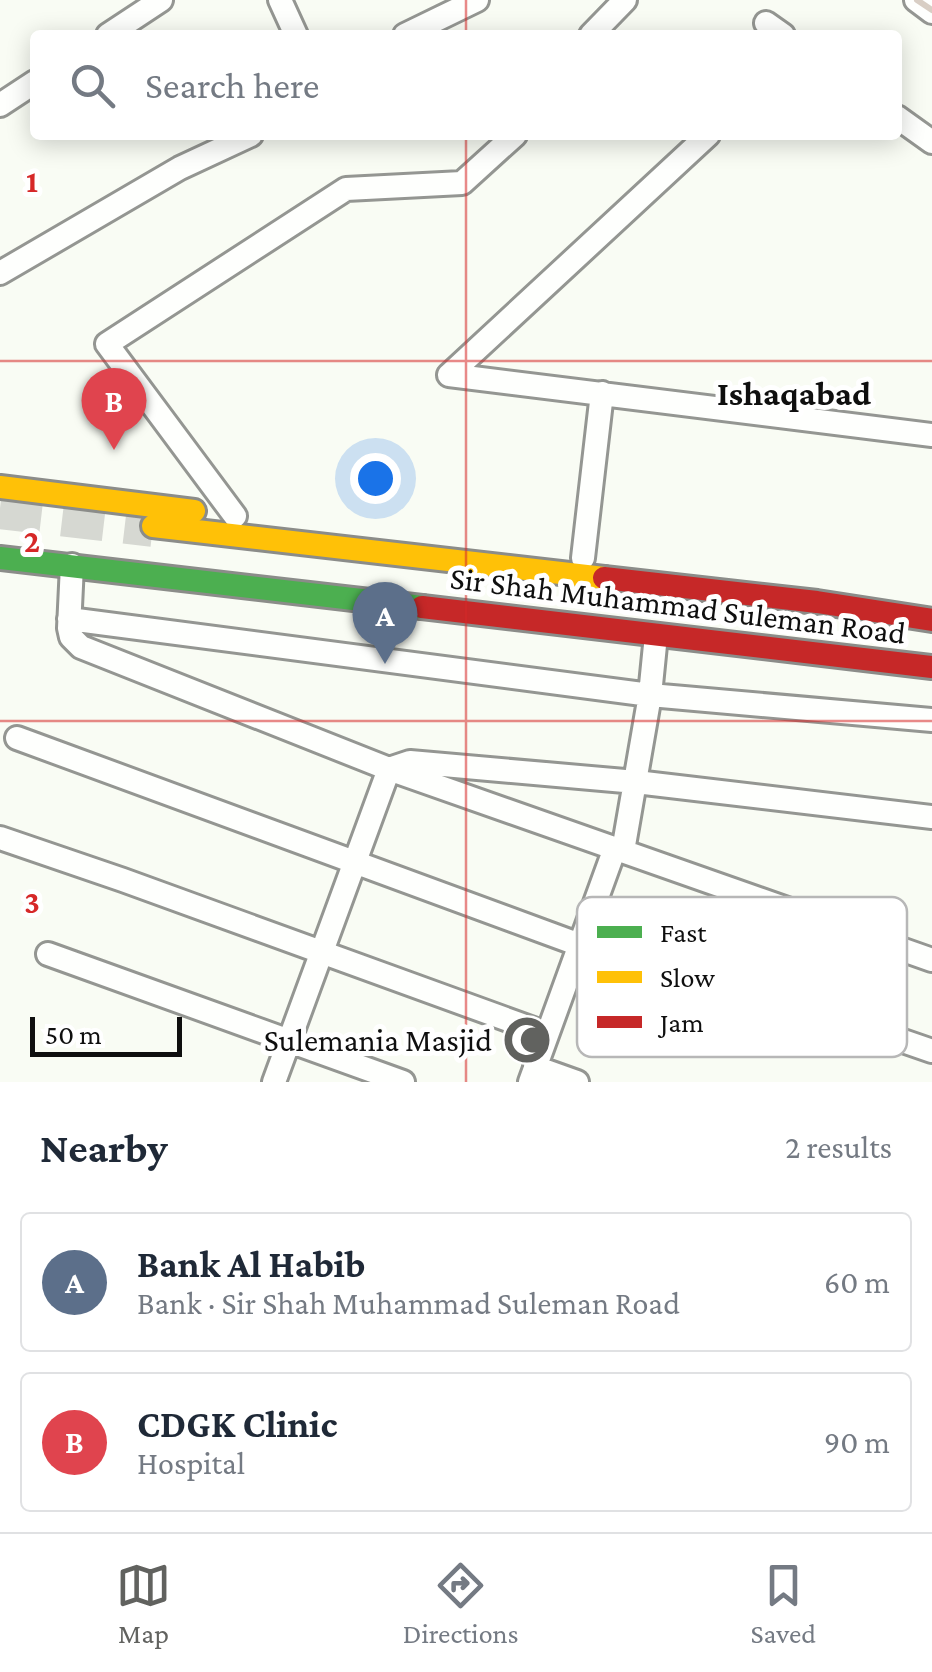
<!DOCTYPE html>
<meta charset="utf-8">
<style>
body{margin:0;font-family:"Crimson Pro",serif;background:#f6f6f7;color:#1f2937}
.scale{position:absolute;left:30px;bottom:25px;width:152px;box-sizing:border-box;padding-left:10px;border:5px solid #0f0f0f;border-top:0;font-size:28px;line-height:35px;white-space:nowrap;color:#0f0f0f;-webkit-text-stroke:8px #fff;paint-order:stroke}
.you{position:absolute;left:375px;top:478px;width:35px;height:35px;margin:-25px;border:8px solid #fff;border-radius:50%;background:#1a73e8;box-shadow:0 0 0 15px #1a73e833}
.badge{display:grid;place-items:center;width:65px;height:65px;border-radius:50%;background:#61625f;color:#fff;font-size:32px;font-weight:700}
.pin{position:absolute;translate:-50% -82px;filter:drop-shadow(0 2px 5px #0008)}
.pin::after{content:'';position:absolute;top:52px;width:35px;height:30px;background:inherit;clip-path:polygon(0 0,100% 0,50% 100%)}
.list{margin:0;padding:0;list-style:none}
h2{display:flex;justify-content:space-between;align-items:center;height:130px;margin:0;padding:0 40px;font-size:42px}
h2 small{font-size:32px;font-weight:400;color:#747a83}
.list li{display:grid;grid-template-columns:65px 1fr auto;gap:30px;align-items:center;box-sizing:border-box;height:140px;margin:0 20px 20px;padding:0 20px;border:2px solid #e0e1e3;border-radius:10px}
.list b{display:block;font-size:38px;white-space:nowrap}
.list p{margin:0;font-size:32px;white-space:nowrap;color:#747a83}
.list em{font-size:32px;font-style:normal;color:#747a83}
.icon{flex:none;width:55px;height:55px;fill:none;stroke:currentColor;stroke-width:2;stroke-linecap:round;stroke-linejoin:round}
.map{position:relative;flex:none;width:932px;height:1082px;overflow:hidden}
.search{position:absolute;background:#fff;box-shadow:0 5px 25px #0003;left:30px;right:30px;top:30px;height:110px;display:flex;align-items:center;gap:25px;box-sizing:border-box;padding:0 35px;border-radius:10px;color:#747a83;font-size:38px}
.sheet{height:450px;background:#fff}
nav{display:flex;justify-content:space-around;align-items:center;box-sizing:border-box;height:140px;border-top:2px solid #e0e1e3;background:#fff;font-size:28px;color:#747a83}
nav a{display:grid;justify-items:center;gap:5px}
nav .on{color:#61625f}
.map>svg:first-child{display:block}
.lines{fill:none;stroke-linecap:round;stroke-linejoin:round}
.highway-tunnel{stroke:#d6d8d2;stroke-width:42;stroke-dasharray:42 21;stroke-linecap:butt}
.street-casing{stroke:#949692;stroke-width:28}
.fast-casing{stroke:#8b8c89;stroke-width:28}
.slow-casing{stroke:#8b8c89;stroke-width:28}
.jam-casing{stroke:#8b8c89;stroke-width:28}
.street{stroke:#fefffd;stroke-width:22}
.fast{stroke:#4caf50;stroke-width:22}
.slow{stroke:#ffc107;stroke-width:22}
.jam{stroke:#c62828;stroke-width:22}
.rail{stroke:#d8cec4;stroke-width:6}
.grid{fill:none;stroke:#d62828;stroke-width:2.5;stroke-opacity:0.55}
.labels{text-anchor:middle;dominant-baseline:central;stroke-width:10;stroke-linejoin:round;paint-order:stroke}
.street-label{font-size:32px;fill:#0f0f0f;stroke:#fff}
.poi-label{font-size:32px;fill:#0f0f0f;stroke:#fff;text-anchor:end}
.neighbourhood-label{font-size:35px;font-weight:bold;fill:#0f0f0f;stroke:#fff}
.key{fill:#fff;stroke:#b7b7b7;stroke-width:2.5}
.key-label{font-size:28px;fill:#0f0f0f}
.grid-label{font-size:32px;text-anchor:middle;font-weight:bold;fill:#d62828;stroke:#fff;stroke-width:10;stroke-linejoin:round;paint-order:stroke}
</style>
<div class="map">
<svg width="932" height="1082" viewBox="0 0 932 1082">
<rect width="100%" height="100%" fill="#f9fcf4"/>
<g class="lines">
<path class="highway-tunnel" d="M0,508L153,526"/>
<g class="street-casing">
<path id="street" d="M280,0L296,35
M916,0L932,12
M766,23L783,35
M108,35L161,0
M405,35L477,0
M591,35L625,0
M0,105L35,82
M897,117L932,142
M0,273L180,168L251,135
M449,375L932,435
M449,375L708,135
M235,516L107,344L346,189L462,183L515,135
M583,558L602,393
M72,565L69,628L71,637L81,647L389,769L932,960
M69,619L650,695L932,720
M17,738L580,945
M0,838L123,880L547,1034
M623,851L650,695L656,635
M585,931L932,1051
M48,954L403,1082
M535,1067L577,1082
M274,1082L389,769L410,762L636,782L932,817
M530,1082L615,848"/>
</g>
<g class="fast-casing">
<path id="fast" d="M0,558L422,607"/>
</g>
<g class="slow-casing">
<path id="slow" d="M0,487L194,511
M153,526L604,578"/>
</g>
<g class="jam-casing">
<path id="jam" d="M604,578L817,602L932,620
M422,607L932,667"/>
</g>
<use href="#street" class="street"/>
<use href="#fast" class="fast"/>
<use href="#slow" class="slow"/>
<use href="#jam" class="jam"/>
<path class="rail" d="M917,0L932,10"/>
</g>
<path class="grid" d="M466,0V35M466,135V1082M0,361H932M0,721H932"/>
<defs>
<g id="mosque-disc" transform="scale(2.5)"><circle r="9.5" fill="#61625f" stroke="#fff"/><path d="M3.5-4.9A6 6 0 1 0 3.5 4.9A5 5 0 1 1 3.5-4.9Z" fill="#fff"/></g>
</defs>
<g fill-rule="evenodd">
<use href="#mosque-disc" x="527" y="1040"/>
</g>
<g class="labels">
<g class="street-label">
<text transform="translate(678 605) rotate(7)">Sir Shah Muhammad Suleman Road</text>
</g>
<g class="poi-label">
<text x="492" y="1040">Sulemania Masjid</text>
</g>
<g class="neighbourhood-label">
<text x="794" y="393">Ishaqabad</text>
</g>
</g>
<rect x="577" y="897" width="330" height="160" rx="15" class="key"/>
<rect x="597" y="926" width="45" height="12" fill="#4caf50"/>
<rect x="597" y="971" width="45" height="12" fill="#ffc107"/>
<rect x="597" y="1016" width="45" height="12" fill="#c62828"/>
<g class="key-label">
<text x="660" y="942">Fast</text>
<text x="660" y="987">Slow</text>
<text x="660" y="1032">Jam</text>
</g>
<g class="grid-label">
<text x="32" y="192">1</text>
<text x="32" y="552">2</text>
<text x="32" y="913">3</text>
</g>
</svg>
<div class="scale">50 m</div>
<div class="you"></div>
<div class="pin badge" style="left:385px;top:664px;background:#5c6f8a">A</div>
<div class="pin badge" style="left:114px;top:450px;background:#e0444e">B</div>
<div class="search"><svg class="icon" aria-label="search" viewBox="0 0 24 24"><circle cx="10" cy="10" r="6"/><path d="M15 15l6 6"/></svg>Search here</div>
</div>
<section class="sheet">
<h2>Nearby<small>2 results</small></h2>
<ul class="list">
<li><span class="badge" style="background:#5c6f8a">A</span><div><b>Bank Al Habib</b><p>Bank · Sir Shah Muhammad Suleman Road</p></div><em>60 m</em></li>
<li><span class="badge" style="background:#e0444e">B</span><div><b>CDGK Clinic</b><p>Hospital</p></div><em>90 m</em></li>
</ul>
</section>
<nav>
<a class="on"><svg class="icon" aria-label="map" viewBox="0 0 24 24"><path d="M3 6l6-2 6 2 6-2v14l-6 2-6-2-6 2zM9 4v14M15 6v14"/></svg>Map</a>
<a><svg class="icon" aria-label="directions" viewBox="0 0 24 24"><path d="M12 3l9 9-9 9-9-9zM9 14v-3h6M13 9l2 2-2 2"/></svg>Directions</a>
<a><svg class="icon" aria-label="saved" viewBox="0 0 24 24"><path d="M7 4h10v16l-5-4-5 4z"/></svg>Saved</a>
</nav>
